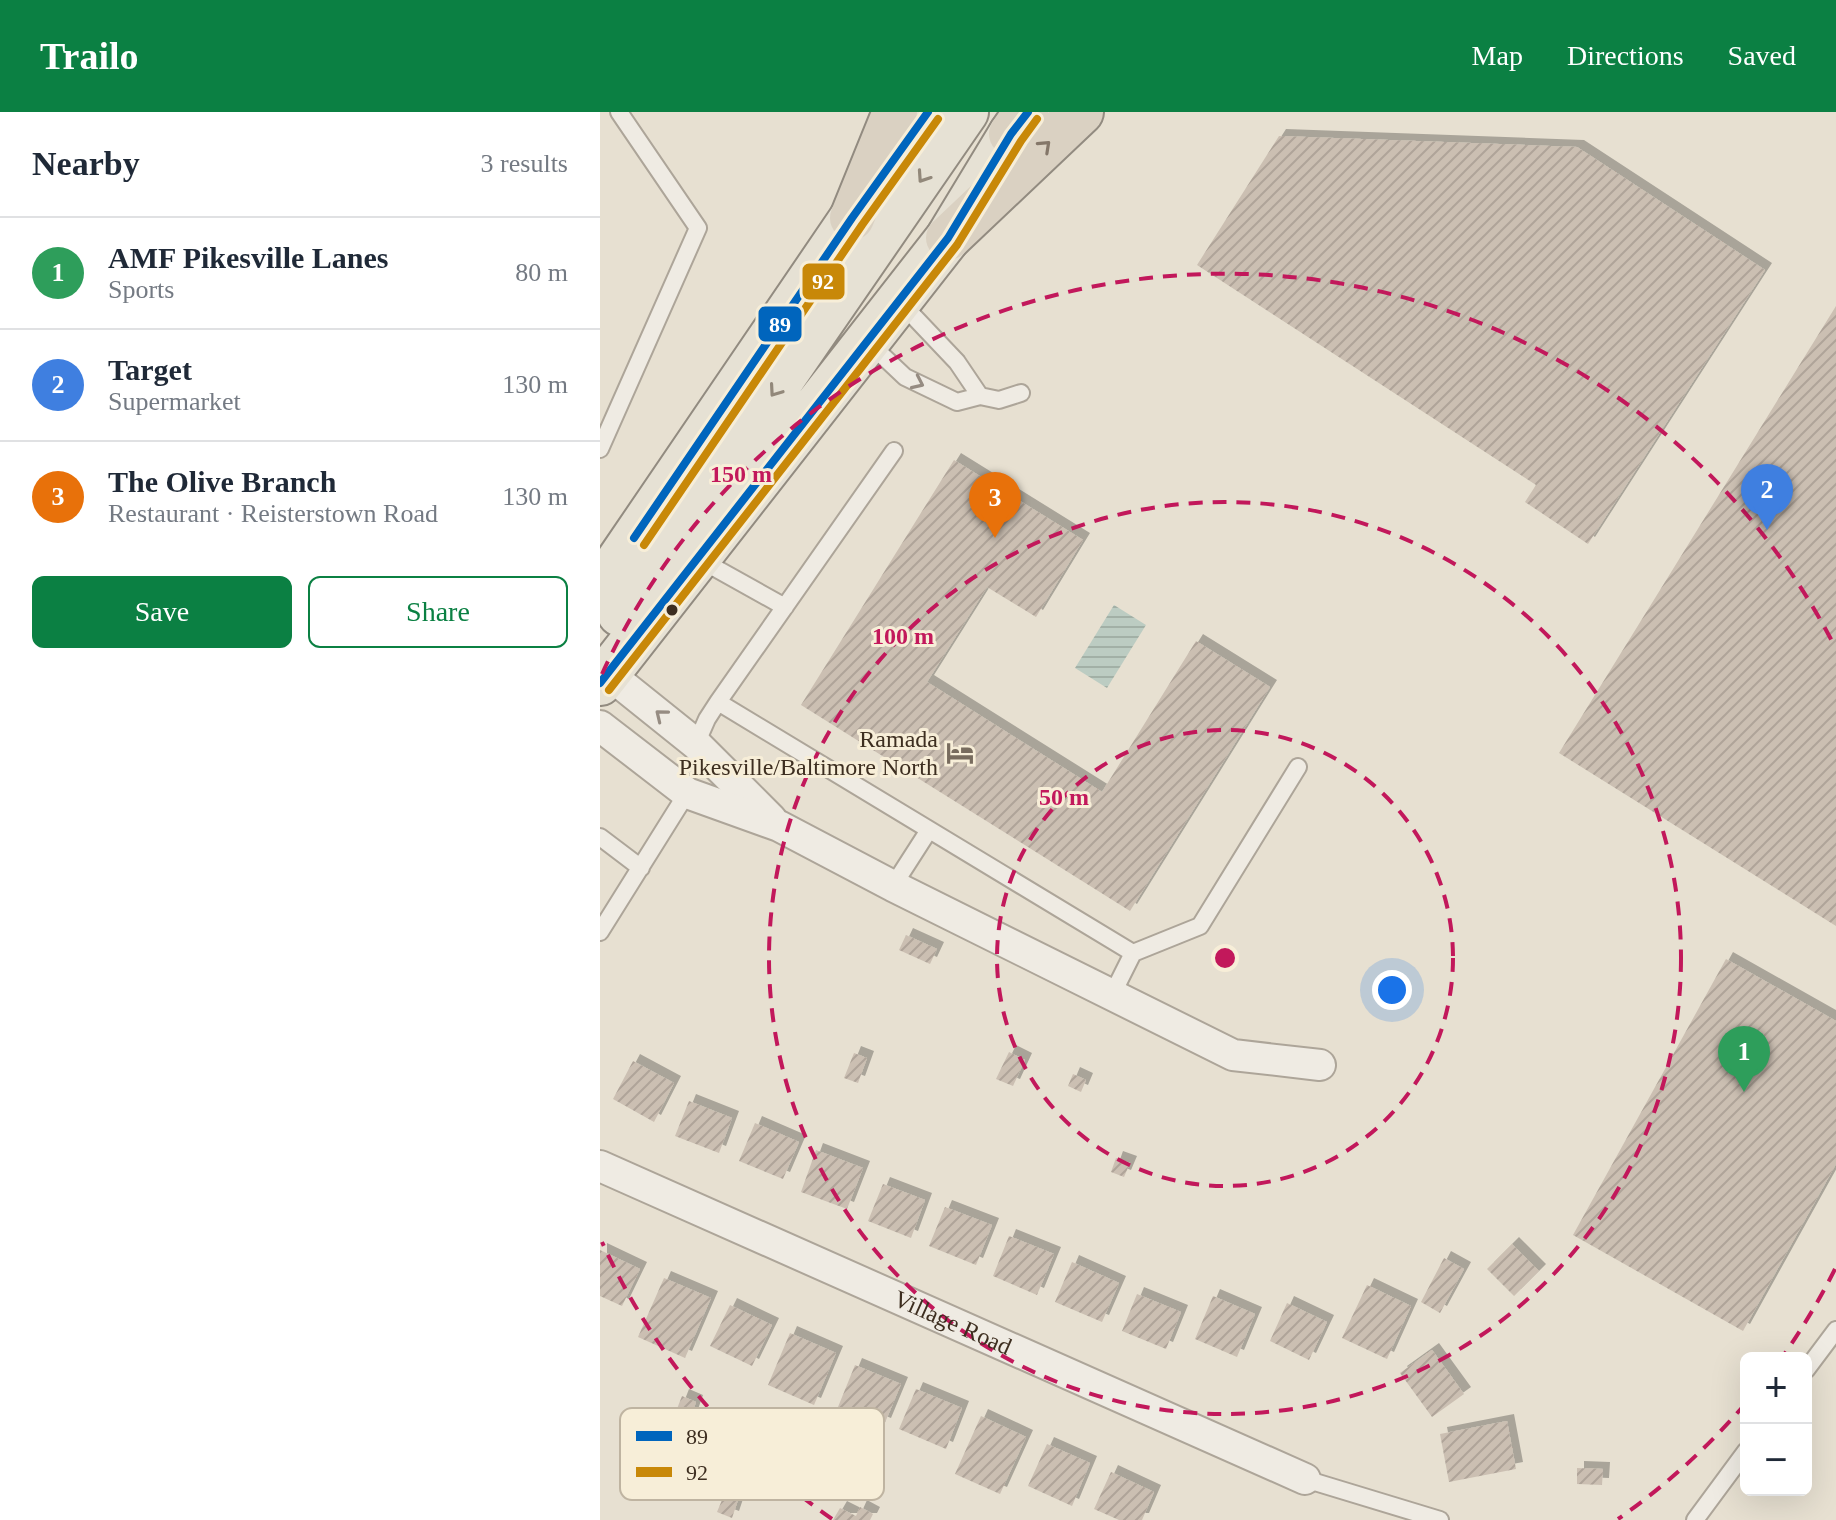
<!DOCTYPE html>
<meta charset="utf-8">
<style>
body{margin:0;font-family:Georgia,serif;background:#f2f2f3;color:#1f2937}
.controls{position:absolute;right:24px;bottom:24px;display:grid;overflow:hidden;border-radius:12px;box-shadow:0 8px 32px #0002}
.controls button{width:72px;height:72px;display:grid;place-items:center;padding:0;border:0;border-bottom:2px solid #e0e1e3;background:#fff;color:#1f2937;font:40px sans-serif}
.you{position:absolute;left:792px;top:878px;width:28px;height:28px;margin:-20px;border:6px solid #fff;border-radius:50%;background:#1a73e8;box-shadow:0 0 0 12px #1a73e833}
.badge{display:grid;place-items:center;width:52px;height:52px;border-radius:50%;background:#0b8043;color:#fff;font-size:26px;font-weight:700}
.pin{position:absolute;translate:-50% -66px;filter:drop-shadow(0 2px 4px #0008)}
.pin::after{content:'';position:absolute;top:42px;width:28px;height:24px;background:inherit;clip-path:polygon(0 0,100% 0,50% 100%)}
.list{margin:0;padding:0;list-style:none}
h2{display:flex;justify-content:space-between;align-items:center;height:104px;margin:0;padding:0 32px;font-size:34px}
h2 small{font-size:26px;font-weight:400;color:#747a83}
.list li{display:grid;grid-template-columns:52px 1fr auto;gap:24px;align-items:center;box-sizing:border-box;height:112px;padding:0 32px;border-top:2px solid #e0e1e3}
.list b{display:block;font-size:30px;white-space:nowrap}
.list p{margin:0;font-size:26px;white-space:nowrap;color:#747a83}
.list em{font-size:26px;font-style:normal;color:#747a83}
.actions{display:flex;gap:16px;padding:24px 32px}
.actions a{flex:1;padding:18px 0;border:2px solid #0b8043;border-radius:12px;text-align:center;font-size:28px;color:#0b8043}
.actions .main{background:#0b8043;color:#fff}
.map{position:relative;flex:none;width:1236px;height:1408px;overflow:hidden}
header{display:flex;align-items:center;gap:48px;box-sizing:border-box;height:112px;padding:0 40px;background:#0b8043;color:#fff}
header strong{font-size:38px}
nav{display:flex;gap:44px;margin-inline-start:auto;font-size:28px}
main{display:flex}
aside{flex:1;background:#fff}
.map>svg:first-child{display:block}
.water{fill:url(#water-rules)}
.building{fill:url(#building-hatch);filter:url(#shadow)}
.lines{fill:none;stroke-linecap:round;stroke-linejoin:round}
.lane-casing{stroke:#ada599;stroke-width:20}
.street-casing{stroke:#ada599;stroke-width:34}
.primary-casing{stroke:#928b80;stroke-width:48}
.highway-casing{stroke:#928b80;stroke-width:48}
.lane{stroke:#efebe3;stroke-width:16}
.street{stroke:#efebe3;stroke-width:30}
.primary{stroke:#e6e1d4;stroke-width:44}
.highway{stroke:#dad1c2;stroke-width:44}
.bus-1-casing{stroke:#f7eed8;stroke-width:14}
.bus-2-casing{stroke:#f7eed8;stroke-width:14}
.bus-1{stroke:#0065bd;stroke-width:8}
.bus-2{stroke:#c88808;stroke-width:8}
.oneway{stroke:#847769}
.oneway2{stroke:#92887a}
.oneway3{stroke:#968c82}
.ring{fill:none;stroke:#c2185b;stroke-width:4;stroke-dasharray:14 10}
.bus-dot{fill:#3d2e20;stroke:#f7eed8;stroke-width:3}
.labels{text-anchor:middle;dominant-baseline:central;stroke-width:6;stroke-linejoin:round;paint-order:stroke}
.poi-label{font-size:24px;fill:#3d2e20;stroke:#f7eed8;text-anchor:end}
.street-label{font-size:24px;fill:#3d2e20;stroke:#f7eed8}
.key{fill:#f7eed8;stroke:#bfb4a1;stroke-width:2}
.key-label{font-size:22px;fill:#3d2e20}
.centre{fill:#c2185b;stroke:#f7eed8;stroke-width:4}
.ring-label{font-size:24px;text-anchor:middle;font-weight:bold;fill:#c2185b;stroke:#f7eed8;stroke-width:6;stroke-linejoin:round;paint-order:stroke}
.line-badge{stroke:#f7eed8;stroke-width:3}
.badge-label{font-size:22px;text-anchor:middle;font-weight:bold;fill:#fff}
</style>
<header>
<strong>Trailo</strong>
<nav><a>Map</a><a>Directions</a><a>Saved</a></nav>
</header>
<main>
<aside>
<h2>Nearby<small>3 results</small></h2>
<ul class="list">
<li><span class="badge" style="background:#2e9e5b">1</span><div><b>AMF Pikesville Lanes</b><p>Sports</p></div><em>80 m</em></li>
<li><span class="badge" style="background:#3f7fe0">2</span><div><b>Target</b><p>Supermarket</p></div><em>130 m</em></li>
<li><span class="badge" style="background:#e8710a">3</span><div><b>The Olive Branch</b><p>Restaurant · Reisterstown Road</p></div><em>130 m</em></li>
</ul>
<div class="actions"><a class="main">Save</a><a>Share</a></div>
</aside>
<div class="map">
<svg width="1236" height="1408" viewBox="0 0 1236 1408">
<defs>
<pattern id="water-rules" width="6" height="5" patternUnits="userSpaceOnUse" patternTransform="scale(2)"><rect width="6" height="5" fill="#bcccc2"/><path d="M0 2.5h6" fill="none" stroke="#a2b0a6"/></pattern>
<pattern id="building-hatch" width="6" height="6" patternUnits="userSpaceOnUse" patternTransform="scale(2)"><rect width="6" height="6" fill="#cbbfb2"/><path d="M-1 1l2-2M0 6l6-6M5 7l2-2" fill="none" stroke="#afa499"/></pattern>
<filter id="shadow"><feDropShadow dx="7" dy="-7" stdDeviation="0" flood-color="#0004"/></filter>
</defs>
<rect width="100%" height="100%" fill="#e7e0d1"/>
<path class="water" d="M514,493L546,513L507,576L475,556Z"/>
<path class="building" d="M679,24L977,35L1165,158L988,432L925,390L936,373L597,153Z
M1236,194V814L959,641Z
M354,348L483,428L436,505L387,475L327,570L502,680L596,529L670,575L530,799L201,593Z
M306,823L337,837L330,852L299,838Z
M1126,847L1236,909V1052L1143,1219L973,1123Z
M409,940L425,948L413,974L396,967Z
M254,941L267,946L258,971L244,966Z
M33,949L74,971L54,1010L13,987Z
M473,962L486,968L481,980L468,974Z
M89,989L132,1006L119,1041L75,1024Z
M155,1011L199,1030L183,1067L139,1049Z
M216,1038L263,1056L247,1097L201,1080Z
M516,1046L530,1051L524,1065L511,1060Z
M283,1072L325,1088L311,1126L268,1109Z
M345,1095L392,1113L376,1153L329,1134Z
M409,1124L454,1142L437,1183L393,1164Z
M912,1132L939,1159L914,1184L887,1157Z
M0,1138L40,1157L22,1194L0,1184Z
M844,1146L864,1157L840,1201L821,1190Z
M472,1150L519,1171L502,1210L455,1190Z
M64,1166L111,1186L85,1246L38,1225Z
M767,1173L811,1194L787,1247L742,1226Z
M537,1182L581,1200L566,1237L522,1219Z
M613,1184L655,1202L637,1245L595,1227Z
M687,1191L727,1210L709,1248L670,1229Z
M130,1193L172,1213L152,1254L110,1234Z
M190,1221L236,1241L214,1293L168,1273Z
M832,1238L864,1282L832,1305L800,1261Z
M255,1253L301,1272L284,1313L238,1295Z
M316,1277L362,1296L346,1337L299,1317Z
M82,1284L96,1290L90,1307L75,1302Z
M381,1304L426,1325L400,1382L355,1362Z
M907,1309L916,1357L849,1370L840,1322Z
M447,1332L490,1351L472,1394L428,1374Z
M130,1348L149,1355L132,1406L117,1400L122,1388L116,1385Z
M977,1356L1003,1357L1002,1373L977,1372Z
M511,1360L554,1380L542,1408H519L494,1397Z
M260,1395L273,1402L270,1408H233L240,1396L256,1404Z"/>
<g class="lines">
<g class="lane-casing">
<path id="lane" d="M301,191L357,250L380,284
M268,230L305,265L357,290L380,284L399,288L421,281
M0,337L98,116L19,0
M294,339L118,590L533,841L600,814L698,655
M99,447L185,495
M96,632L107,607L118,590
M0,725L41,756
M293,774L329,718
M0,820L87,681
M512,883L533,841
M1206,1258L1236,1218
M705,1367L840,1408
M1095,1408L1146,1339"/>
</g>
<g class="street-casing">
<g id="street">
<path d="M0,555L96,632L171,707"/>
<path d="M0,614L87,681L179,714L293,774L633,943L720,953"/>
<path id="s1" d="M0,1054L705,1367"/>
</g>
</g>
<g class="primary-casing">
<path id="primary" d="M0,476L252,106L328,0
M20,502L366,0
M0,571L348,126L411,22L428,0"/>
</g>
<g class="highway-casing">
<path id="highway" d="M411,22L426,0
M252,106L295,0
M348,126L481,0"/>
</g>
<use href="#lane" class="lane"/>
<use href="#street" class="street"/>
<use href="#primary" class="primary"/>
<use href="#highway" class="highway"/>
<g class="bus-1-casing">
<path id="bus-1" d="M34,426L252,106L328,0
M0,571L348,126L411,22L428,0"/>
</g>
<g class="bus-2-casing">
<path id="bus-2" d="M44,433L262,113L338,7
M9,578L357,133L421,29L437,7"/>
</g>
<use href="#bus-1" class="bus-1"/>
<use href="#bus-2" class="bus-2"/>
</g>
<defs><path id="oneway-chevron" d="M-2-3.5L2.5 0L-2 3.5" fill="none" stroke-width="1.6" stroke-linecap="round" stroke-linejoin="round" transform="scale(2)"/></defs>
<use class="oneway" href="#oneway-chevron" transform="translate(445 34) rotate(-43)"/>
<g class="oneway2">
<use href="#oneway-chevron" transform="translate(323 65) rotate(124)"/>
<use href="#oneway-chevron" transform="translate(175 279) rotate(125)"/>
</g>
<g class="oneway3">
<use href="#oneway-chevron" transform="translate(318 271) rotate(25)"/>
<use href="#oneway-chevron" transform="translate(61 603) rotate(-141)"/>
</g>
<g class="ring">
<circle cx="625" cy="846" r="228"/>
<circle cx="625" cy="846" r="456"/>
<path d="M1235 1157A685 685 0 0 1 1183 1244M1146 1291A685 685 0 0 1 1018 1407M232 1407A685 685 0 0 1 2 1130M2 562A685 685 0 0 1 1235 535"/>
</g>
<defs>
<g id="hotel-bare" transform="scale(2.16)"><path d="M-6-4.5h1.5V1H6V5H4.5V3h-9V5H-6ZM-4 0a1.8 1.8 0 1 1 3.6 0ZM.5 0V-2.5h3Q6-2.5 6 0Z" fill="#786c5e" stroke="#f7eed8" stroke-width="2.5" paint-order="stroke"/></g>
</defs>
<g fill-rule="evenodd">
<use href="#hotel-bare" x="360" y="641"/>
</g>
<circle class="bus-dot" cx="72" cy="498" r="7"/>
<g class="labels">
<g class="poi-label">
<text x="338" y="627">Ramada<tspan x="338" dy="28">Pikesville/Baltimore North</tspan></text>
</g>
<g class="street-label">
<text stroke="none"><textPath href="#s1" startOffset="386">Village Road</textPath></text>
</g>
</g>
<rect x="20" y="1296" width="264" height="92" rx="12" class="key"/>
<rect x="36" y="1319" width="36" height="10" fill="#0065bd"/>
<rect x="36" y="1355" width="36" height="10" fill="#c88808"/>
<g class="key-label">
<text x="86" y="1332">89</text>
<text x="86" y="1368">92</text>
</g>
<circle cx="625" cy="846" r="12" class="centre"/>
<g class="ring-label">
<text x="141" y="370">150 m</text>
<text x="303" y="532">100 m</text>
<text x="464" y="693">50 m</text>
</g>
<g class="line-badge">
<rect x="201" y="150" width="45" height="39" rx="8" fill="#c88808"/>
<rect x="157" y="193" width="46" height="38" rx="8" fill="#0065bd"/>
</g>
<g class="badge-label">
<text x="223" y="177">92</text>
<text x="180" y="220">89</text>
</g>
</svg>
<div class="controls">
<button>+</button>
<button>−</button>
</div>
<div class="you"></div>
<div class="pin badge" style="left:1144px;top:980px;background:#2e9e5b">1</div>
<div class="pin badge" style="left:1167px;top:418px;background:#3f7fe0">2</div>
<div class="pin badge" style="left:395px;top:426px;background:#e8710a">3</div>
</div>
</main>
